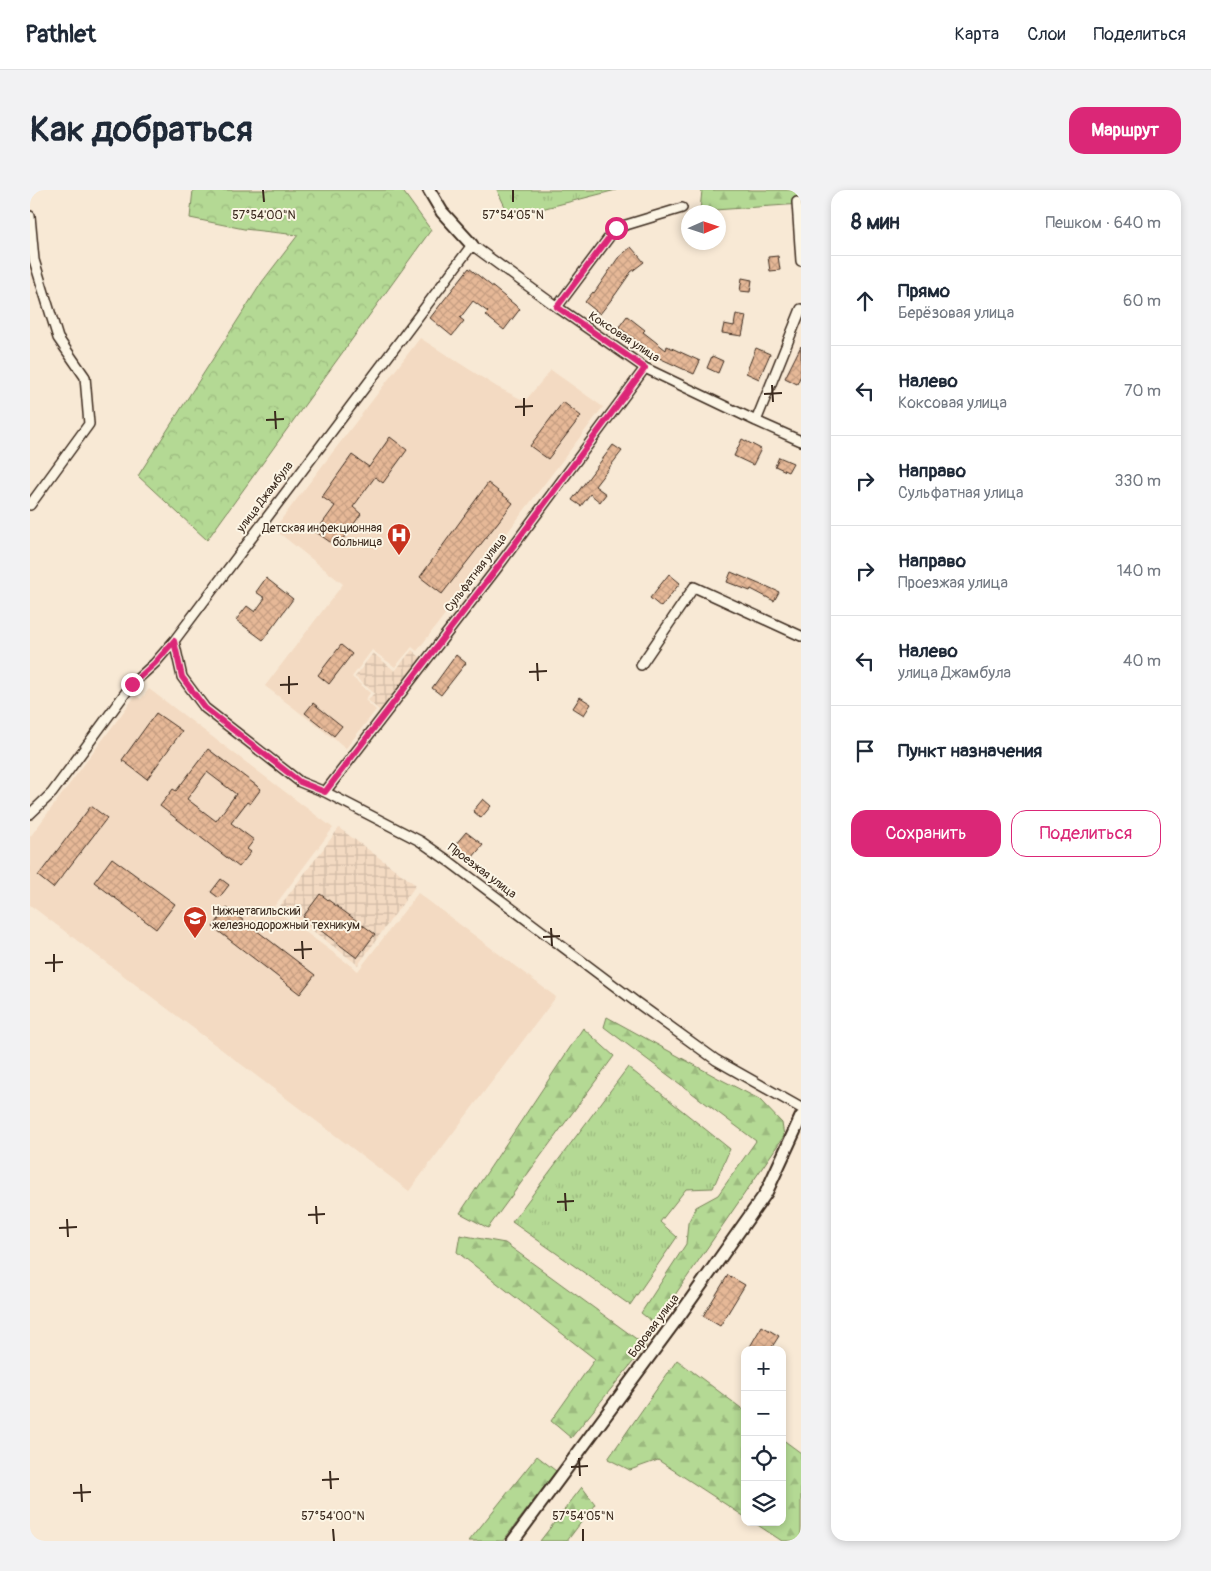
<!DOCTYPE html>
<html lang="ru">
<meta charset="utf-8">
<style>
body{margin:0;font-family:Pangolin,sans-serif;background:#f2f2f3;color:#1f2937}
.controls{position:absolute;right:15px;bottom:15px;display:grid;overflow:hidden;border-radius:10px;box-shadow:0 2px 8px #0003}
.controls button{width:45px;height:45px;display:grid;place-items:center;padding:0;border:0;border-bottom:1px solid #e0e1e3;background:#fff;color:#1f2937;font:25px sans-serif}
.compass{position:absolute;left:651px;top:15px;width:45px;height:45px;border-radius:50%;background:#fff;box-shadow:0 2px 8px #0003;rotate:87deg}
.stop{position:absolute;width:15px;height:15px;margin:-11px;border:4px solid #db2777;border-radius:50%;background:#fff}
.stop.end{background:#db2777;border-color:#fff;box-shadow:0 1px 5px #0008}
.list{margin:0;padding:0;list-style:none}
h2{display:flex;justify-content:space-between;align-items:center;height:65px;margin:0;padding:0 20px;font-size:21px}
h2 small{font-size:16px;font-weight:400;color:#747a83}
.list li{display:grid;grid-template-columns:32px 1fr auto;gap:15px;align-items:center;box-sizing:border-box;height:90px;padding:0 20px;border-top:1px solid #e0e1e3}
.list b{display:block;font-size:19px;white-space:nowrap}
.list p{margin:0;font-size:16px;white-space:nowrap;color:#747a83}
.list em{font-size:16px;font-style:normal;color:#747a83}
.actions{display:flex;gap:10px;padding:15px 20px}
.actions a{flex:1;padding:11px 0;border:1px solid #db2777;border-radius:15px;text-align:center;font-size:18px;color:#db2777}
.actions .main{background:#db2777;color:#fff}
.icon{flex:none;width:28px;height:28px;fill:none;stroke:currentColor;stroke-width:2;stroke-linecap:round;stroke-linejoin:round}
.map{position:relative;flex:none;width:771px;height:1351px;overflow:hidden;border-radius:15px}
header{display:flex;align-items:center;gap:30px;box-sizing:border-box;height:70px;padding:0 25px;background:#fff;border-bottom:1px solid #e0e1e3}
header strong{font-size:24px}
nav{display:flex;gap:28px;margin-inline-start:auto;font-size:18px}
.intro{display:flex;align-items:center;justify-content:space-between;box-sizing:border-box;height:120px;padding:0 30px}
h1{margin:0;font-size:35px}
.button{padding:12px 22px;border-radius:15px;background:#db2777;color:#fff;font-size:18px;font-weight:700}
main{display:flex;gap:30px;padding:0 30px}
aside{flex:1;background:#fff;border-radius:15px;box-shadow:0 2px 8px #0003}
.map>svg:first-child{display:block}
.built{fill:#f3dac2}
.industrial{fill:url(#industrial-grid)}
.grass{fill:url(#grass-tufts);stroke:#788259}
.forest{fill:url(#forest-firs);stroke:#788259}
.park{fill:url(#park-crowns);stroke:#788259}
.building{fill:url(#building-cross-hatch);stroke:#3b2a1e;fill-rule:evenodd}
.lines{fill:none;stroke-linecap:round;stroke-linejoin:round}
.street-casing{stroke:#3b2a1e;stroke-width:12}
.secondary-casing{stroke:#3b2a1e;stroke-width:15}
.street{stroke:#fcf5e5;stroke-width:9}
.secondary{stroke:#fcf5e5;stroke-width:11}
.route{stroke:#db2777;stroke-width:6}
.ticks{fill:none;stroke:#3b2a1e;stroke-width:2}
.labels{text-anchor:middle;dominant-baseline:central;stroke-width:4;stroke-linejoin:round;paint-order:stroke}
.street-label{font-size:12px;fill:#3b2a1e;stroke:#fcf5e5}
.poi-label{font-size:12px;fill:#3b2a1e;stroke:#fcf5e5;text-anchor:end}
.ticks-label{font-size:12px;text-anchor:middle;fill:#3b2a1e;stroke:#fcf5e5;stroke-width:4;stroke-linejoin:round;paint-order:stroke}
</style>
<header>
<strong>Pathlet</strong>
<nav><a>Карта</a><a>Слои</a><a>Поделиться</a></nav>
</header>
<div class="intro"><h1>Как добраться</h1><a class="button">Маршрут</a></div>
<main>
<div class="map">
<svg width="771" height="1351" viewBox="0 0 771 1351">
<defs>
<pattern id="industrial-grid" width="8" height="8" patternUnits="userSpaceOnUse" patternTransform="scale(1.25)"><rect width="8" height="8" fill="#f3dac2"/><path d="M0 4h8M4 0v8" fill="none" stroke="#d1bba6"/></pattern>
<pattern id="grass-tufts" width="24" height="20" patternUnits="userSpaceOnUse" patternTransform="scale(1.25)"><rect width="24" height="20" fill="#b4d994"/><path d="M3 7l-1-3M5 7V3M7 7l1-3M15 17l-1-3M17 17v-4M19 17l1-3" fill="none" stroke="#9cba7f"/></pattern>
<pattern id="forest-firs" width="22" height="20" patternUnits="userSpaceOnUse" patternTransform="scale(1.25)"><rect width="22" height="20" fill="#b4d994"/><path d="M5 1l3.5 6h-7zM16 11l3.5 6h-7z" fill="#9cba7f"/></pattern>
<pattern id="park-crowns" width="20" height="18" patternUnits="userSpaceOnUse" patternTransform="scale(1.25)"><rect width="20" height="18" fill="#b4d994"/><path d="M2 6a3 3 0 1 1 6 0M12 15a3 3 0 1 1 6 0" fill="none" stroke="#9cba7f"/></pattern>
<pattern id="building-cross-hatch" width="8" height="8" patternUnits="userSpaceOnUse" patternTransform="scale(1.25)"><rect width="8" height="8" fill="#e6b897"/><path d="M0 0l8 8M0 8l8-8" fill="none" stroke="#c69e82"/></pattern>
</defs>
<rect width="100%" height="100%" fill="#f8e9d5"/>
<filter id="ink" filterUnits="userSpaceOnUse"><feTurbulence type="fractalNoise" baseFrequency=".02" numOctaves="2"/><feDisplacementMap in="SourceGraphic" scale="10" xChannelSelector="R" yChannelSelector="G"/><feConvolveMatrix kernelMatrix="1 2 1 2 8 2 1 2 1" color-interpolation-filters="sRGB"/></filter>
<g filter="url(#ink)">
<path class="built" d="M390,148L467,197L495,211L521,180L573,217L387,461L382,457L365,477L342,460L322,487L340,503L335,510L346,520L316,558L235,496L313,394L244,339Z
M119,499L303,638L243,718L328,781L388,703L526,807L379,1001L0,715V647L106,505L111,509Z"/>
<path class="industrial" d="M382,460L391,468L350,521L338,510L344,503L325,487L343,463L365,481Z
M309,638L386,695L328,775L250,716Z"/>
<path class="grass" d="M467,0H586L480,27Z
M598,877L700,959L683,998L656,999L630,1032L647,1047L600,1115L482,1032Z"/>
<path class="forest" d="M672,0H771V14L670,21Z
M577,827L688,888L729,909L752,933L754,946L625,1134L611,1123L656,1054L658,1033L666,1017L688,1005L726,951L574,837Z
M553,838L584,866L458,1038L430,1023Z
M430,1045L475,1053L616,1156L541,1248L521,1231L565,1169L427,1062Z
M647,1170L715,1221V1327L628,1270L600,1280L578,1269Z
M752,1249L771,1263V1351H752L723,1332H752Z
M507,1266L526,1281L473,1351H439Z
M552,1297L565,1314L537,1351H510Z"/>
<path class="park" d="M163,0H372L401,40L177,350L108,286L232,92L268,45L214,39L160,28Z"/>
<path class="building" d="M601,57L614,72L601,82L585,105L570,124L555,112L563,102L564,103L588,68Z
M748,66L750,80L740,81L738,67Z
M439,78L490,119L474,140L455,125L458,122L443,111L430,128L434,131L422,146L400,128Z
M712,88L722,90L720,102L710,101Z
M706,124L716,126L712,146L692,143L694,134L704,136Z
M597,126L615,140L613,142L636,160L637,156L670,171L664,184L627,167L589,137Z
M771,156V185L767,194L755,188Z
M726,158L740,164L729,189L716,183Z
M682,166L693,171L688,183L677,178Z
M533,212L551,226L518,269L500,256Z
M360,247L377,260L353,293L345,287L323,317L331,324L307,357L286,342L305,316L292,307L322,265L339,277Z
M712,249L731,259L723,275L704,266Z
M583,255L592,261L565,296L576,304L570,312L560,304L551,316L542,310Z
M749,267L763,273L758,282L745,276Z
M458,293L483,313L412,404L390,387Z
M701,382L736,397V396L749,402L744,411L721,399L720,401L697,392Z
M639,384L650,393L631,417L620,408Z
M236,388L263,409L233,450L206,430L217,416L225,422L235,408L226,402Z
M311,455L322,464L299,494L288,485Z
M426,465L436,473L411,505L402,498Z
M550,507L561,514L554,525L543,518Z
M283,513L312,536L304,546L275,523Z
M126,523L152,541L117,589L92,570Z
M178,559L231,599L220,614L217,612L201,633L224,650L217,659L221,662L209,677L130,616L143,599L146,601ZM177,582L206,604L186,631L157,609Z
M453,609L461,616L451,628L443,621Z
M61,616L77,628L23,698L8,686Z
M436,642L453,655L442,668L425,655Z
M82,668L145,714L126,739L64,692Z
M191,689L199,695L189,708L181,702Z
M290,704L345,744L327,768L273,727Z
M197,718L285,785L270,804L183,737Z
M698,1085L715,1095L690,1136L673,1126Z
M732,1136L749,1146L740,1160H718Z"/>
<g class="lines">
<g class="street-casing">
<path id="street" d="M767,12L771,71
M0,26L4,70L28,148L55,187L59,234L0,315
M527,117L586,38L652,18
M726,231L771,119
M144,451L152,487L175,518L270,592L295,602L390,651L420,672L606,812L686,870L771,918
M611,475L664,397L771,446
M295,602L467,378L615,178
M0,624L22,603L102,494L125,473L144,451L442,55L527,117L615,178L726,231L771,251"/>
</g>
<g class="secondary-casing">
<path id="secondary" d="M399,0L412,22L442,55
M483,1351L652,1122L736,1003L771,927"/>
</g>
<use href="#street" class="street"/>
<use href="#secondary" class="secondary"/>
</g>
</g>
<g class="lines" filter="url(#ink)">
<path class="route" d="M102,494L125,473L144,451L152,487L175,518L270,592L295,602L467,378L615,178L527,117L586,38"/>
</g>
<path class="ticks" d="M233,0L234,12M483,0V12M742,195L743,212M734,204L752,203M494,208V226M485,217L503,216M245,221L246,239M236,230L254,229M507,473L508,491M499,482L517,481M259,486V504M250,495L268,494M521,738L522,756M513,747L530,746M272,751L273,769M264,760L282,759M24,764V782M15,773L33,772M535,1003L536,1021M527,1012L544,1011M286,1016L287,1034M278,1025L295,1024M37,1029L38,1047M29,1038L47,1037M549,1268L550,1286M541,1277L558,1276M300,1281L301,1299M292,1290L309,1289M51,1294L52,1312M43,1303L61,1302M303,1339L304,1351M553,1339V1351"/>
<defs>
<g id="hospital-pin" transform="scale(1.25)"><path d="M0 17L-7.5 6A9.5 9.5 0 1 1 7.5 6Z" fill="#c8321e" stroke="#fcf5e5"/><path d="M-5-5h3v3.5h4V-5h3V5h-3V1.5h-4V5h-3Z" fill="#fff"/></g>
<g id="university-pin" transform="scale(1.25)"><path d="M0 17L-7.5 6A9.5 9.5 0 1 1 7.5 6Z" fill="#c8321e" stroke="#fcf5e5"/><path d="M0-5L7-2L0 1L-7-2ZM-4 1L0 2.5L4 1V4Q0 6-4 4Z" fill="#fff"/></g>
</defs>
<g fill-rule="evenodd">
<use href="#hospital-pin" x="369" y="345"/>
<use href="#university-pin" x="165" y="728"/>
</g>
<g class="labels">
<g class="street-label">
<text transform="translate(594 147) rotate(33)">Коксовая улица</text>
<text transform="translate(235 307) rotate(-53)">улица Джамбула</text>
<text transform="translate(446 383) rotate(-53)">Сульфатная улица</text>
<text transform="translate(452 681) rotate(37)">Проезжая улица</text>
<text transform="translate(624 1136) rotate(-53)">Боровая улица</text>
</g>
<g class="poi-label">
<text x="352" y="338">Детская инфекционная<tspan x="352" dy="14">больница</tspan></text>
<text x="182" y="721" text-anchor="start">Нижнетагильский<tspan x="182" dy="14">железнодорожный техникум</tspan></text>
</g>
</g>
<g class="ticks-label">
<text x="234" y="29">57°54'00"N</text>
<text x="483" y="29">57°54'05"N</text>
<text x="303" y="1330">57°54'00"N</text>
<text x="553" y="1330">57°54'05"N</text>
</g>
</svg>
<div class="controls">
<button>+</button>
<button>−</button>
<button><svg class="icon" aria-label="locate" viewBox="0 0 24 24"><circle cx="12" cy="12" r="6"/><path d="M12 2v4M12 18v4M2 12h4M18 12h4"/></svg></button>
<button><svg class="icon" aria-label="layers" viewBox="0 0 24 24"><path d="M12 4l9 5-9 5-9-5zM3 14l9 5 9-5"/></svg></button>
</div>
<svg class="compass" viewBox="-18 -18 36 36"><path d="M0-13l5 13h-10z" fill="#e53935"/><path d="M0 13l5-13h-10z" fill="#747a83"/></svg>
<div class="stop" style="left:586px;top:38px"></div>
<div class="stop end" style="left:102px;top:494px"></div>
</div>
<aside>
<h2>8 мин<small>Пешком · 640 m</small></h2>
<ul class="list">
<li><svg class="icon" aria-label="ahead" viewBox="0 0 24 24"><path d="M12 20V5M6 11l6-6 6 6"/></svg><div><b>Прямо</b><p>Берёзовая улица</p></div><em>60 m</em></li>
<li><svg class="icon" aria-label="left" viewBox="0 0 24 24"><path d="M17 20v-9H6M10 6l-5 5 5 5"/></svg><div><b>Налево</b><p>Коксовая улица</p></div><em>70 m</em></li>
<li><svg class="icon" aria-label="right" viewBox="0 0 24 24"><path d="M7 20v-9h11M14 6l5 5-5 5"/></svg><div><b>Направо</b><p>Сульфатная улица</p></div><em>330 m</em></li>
<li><svg class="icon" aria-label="right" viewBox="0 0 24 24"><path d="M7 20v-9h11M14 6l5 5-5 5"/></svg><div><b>Направо</b><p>Проезжая улица</p></div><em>140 m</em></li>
<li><svg class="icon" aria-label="left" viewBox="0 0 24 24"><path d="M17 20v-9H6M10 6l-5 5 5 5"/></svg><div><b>Налево</b><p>улица Джамбула</p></div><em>40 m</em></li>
<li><svg class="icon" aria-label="arrive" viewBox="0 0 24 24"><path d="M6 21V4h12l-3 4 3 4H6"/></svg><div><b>Пункт назначения</b></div></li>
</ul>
<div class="actions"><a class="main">Сохранить</a><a>Поделиться</a></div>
</aside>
</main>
